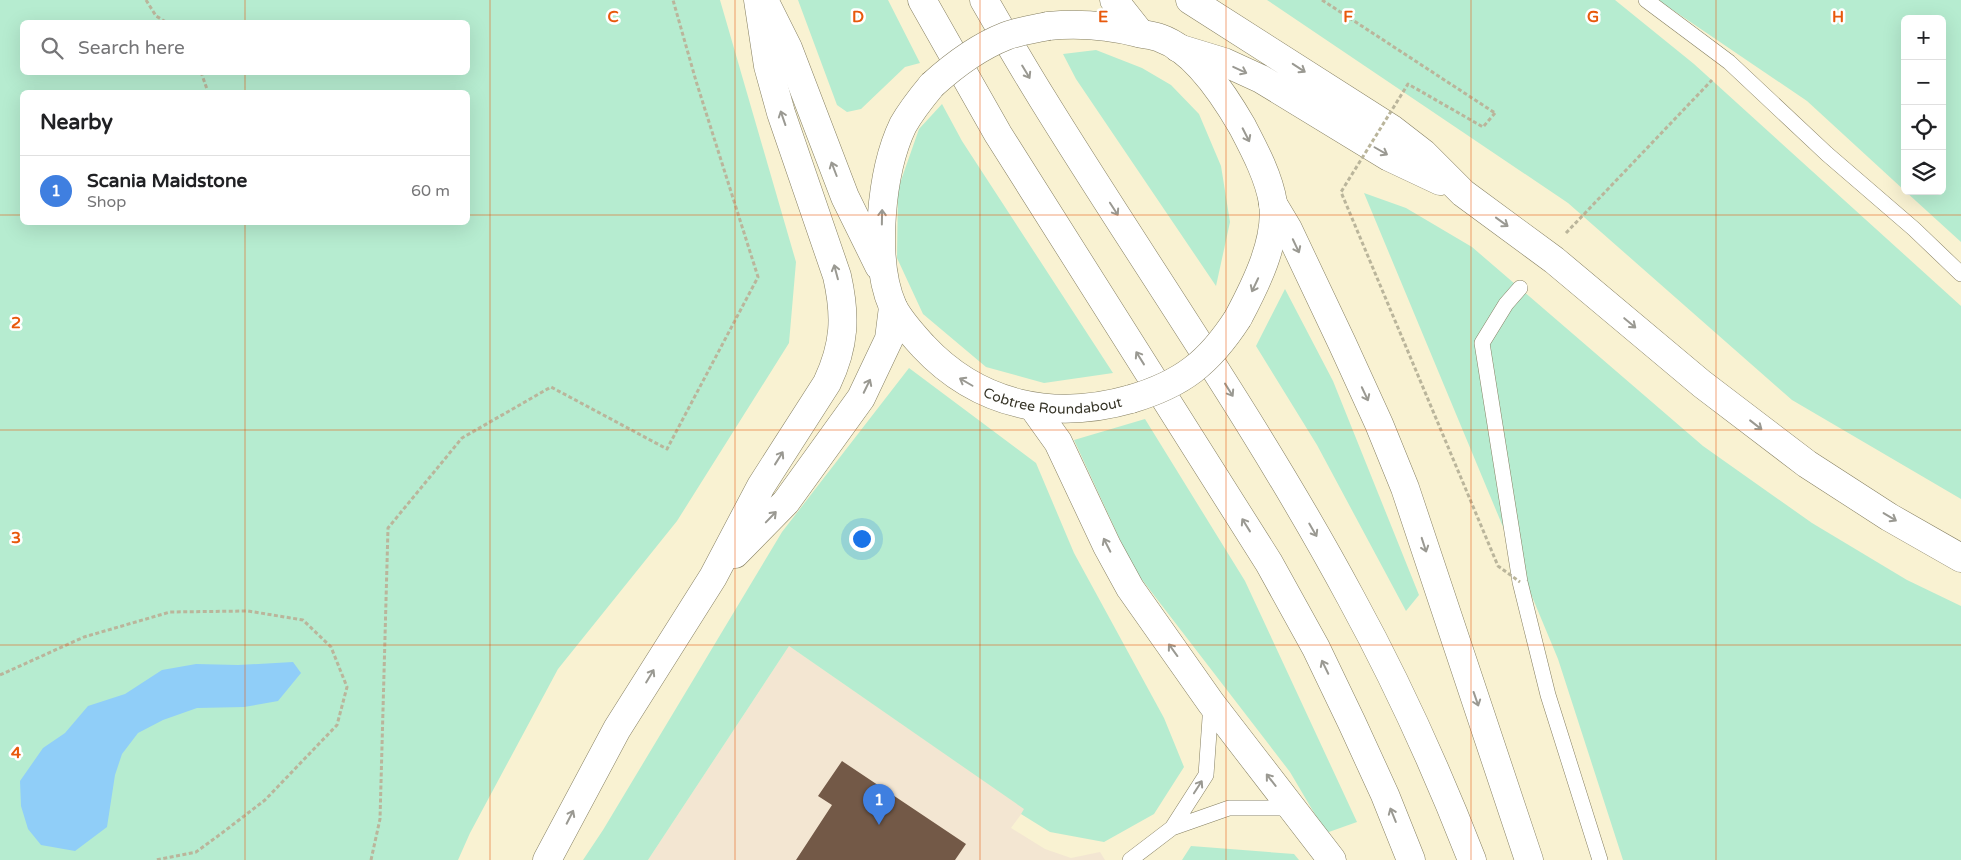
<!DOCTYPE html>
<meta charset="utf-8">
<style>
body{margin:0;font-family:"Varela Round",sans-serif;background:#f6f6f6;color:#202124}
.controls{position:absolute;right:15px;top:15px;display:grid;overflow:hidden;border-radius:8px;box-shadow:0 5px 20px #0002}
.controls button{width:45px;height:45px;display:grid;place-items:center;padding:0;border:0;border-bottom:1px solid #e0e0e0;background:#fff;color:#202124;font:25px sans-serif}
.you{position:absolute;left:861px;top:538px;width:18px;height:18px;margin:-12px;border:4px solid #fff;border-radius:50%;background:#1a73e8;box-shadow:0 0 0 8px #1a73e833}
.badge{display:grid;place-items:center;width:32px;height:32px;border-radius:50%;background:#7c3aed;color:#fff;font-size:16px;font-weight:700}
.pin{position:absolute;translate:-50% -41px;filter:drop-shadow(0 1px 2px #0008)}
.pin::after{content:'';position:absolute;top:26px;width:18px;height:15px;background:inherit;clip-path:polygon(0 0,100% 0,50% 100%)}
.list{margin:0;padding:0;list-style:none}
h2{display:flex;justify-content:space-between;align-items:center;height:65px;margin:0;padding:0 20px;font-size:21px}
h2 small{font-size:16px;font-weight:400;color:#757577}
.list li{display:grid;grid-template-columns:32px 1fr auto;gap:15px;align-items:center;box-sizing:border-box;height:70px;padding:0 20px;border-top:1px solid #e0e0e0}
.list b{display:block;font-size:19px;white-space:nowrap}
.list p{margin:0;font-size:16px;white-space:nowrap;color:#757577}
.list em{font-size:16px;font-style:normal;color:#757577}
.icon{flex:none;width:28px;height:28px;fill:none;stroke:currentColor;stroke-width:2;stroke-linecap:round;stroke-linejoin:round}
.map{position:relative;flex:none;width:1961px;height:860px;overflow:hidden}
.search{position:absolute;background:#fff;box-shadow:0 5px 20px #0002;left:20px;top:20px;width:450px;height:55px;display:flex;align-items:center;gap:12px;box-sizing:border-box;padding:0 18px;border-radius:8px;color:#757577;font-size:19px}
.panel{position:absolute;background:#fff;box-shadow:0 5px 20px #0002;left:20px;top:90px;width:450px;height:135px;border-radius:8px}
.map>svg:first-child{display:block}
.commercial{fill:#f3e6d2}
.green{fill:#b6ecd0;fill-rule:evenodd}
.water{fill:#90cef8}
.building{fill:#735947}
.lines{fill:none;stroke-linecap:round;stroke-linejoin:round}
.service-casing{stroke:#857f61;stroke-width:16}
.trunk-casing{stroke:#857f61;stroke-width:29}
.motorway-casing{stroke:#857f61;stroke-width:29}
.path{stroke:#bab59b;stroke-width:3;stroke-dasharray:4 2.5;stroke-linecap:butt}
.service{stroke:#fff;stroke-width:15}
.trunk{stroke:#fff;stroke-width:28}
.motorway{stroke:#fff;stroke-width:28}
.trunk-bridge-casing{stroke:#857f61;stroke-width:29;stroke-linecap:butt}
.path-bridge{stroke:#bab59b;stroke-width:3;stroke-dasharray:4 2.5;stroke-linecap:butt}
.trunk-bridge{stroke:#fff;stroke-width:28}
.oneway{stroke:#9a9992}
.grid{fill:none;stroke:#e8590c;stroke-width:1;stroke-opacity:0.55}
.labels{text-anchor:middle;dominant-baseline:central;stroke-width:5;stroke-linejoin:round;paint-order:stroke}
.street-label{font-size:14px;fill:#353326;stroke:#fff}
.grid-label{font-size:16px;text-anchor:middle;font-weight:bold;fill:#e8590c;stroke:#fff;stroke-width:5;stroke-linejoin:round;paint-order:stroke}
</style>
<div class="map">
<svg width="1961" height="860" viewBox="0 0 1961 860">
<rect width="100%" height="100%" fill="#f9f2d2"/>
<path class="commercial" d="M789,646L1025,809L1011,828L1045,849L1071,858L1100,852L1105,860H648Z"/>
<path class="green" d="M0,0H720L796,262L789,343L677,521L558,669L470,833L458,860H0ZM22,22H468V72H22ZM22,92H468V222H22Z
M798,0H888L920,63L905,67L861,109L847,112L837,105Z
M1267,0H1615L1694,64L1961,306V499L1792,400L1568,203Z
M1658,0H1961V242L1905,191H1942V19H1905V191L1807,101Z
M1096,50L1142,68L1171,85L1199,114L1221,166L1230,222L1216,286L1076,79L1063,54Z
M942,104L962,141L1113,373L1044,383L986,367L923,314L897,258L898,189L919,129Z
M1364,193L1406,208L1472,247L1703,446L1812,523L1907,580L1961,606V860H1623L1558,659Z
M1285,289L1333,381L1419,595L1406,611L1317,445L1256,346Z
M909,368L1036,463L1074,553L1164,718L1184,767L1154,814L1104,842L1050,832L1021,814L1024,809L789,646L648,860H583L603,830L782,532Z
M1145,419L1245,581L1357,822L1326,833L1290,772L1133,568L1074,440Z
M1191,846L1294,854L1299,860H1182Z"/>
<path class="water" d="M293,662L301,673L278,701L244,707L197,708L163,720L138,733L122,754L115,775L107,827L75,851L41,845L28,829L21,806L20,781L43,748L65,733L88,706L125,694L162,670L196,664L238,665Z"/>
<path class="building" d="M842,761L966,844L955,860H796L832,805L818,796Z"/>
<g class="lines">
<g class="service-casing">
<path id="service" d="M1646,0L1729,62L1827,154L1914,229L1961,274
M1520,288L1506,304L1482,343L1520,582L1548,695L1600,860
M1172,828L1206,775L1211,704
M1130,860L1172,828L1229,808H1293"/>
</g>
<g class="trunk-casing">
<g id="trunk">
<path d="M764,0L788,48L845,197L879,266"/>
<path d="M922,0L998,134L1269,563L1316,648L1352,723L1385,795L1411,860"/>
<path d="M984,0C1003,33 1022,66 1042,98C1145,265 1258,425 1351,598C1397,682 1437,770 1472,860"/>
<path d="M1114,0L1140,33"/>
<path d="M1048,26C1079,23 1107,25 1138,33C1145,35 1153,35 1160,38C1195,50 1224,95 1242,126C1254,149 1269,177 1273,203C1278,241 1255,286 1238,318"/>
<path id="s1" d="M932,85C922,97 911,111 903,125C881,171 872,260 893,307C900,321 913,335 923,346C979,406 1054,421 1131,399"/>
<path d="M1273,204L1288,229L1342,343L1379,424L1405,488L1529,860"/>
<path d="M1033,407L1058,442L1107,546L1130,588L1211,703L1332,860"/>
</g>
</g>
<g class="motorway-casing">
<path id="motorway" d="M1190,0L1392,129L1423,153L1463,193L1554,260L1702,384L1807,464L1889,517L1961,558
M1178,48L1224,62L1261,79L1389,157L1440,181
M735,554L786,502L861,398L889,339L893,307
M547,860L617,729L713,577L761,486L827,383C845,345 846,316 837,276L781,113L768,66L758,0"/>
</g>
<path class="path" d="M146,0L156,16L166,22
M1322,0L1495,113
M201,72L208,92
M1566,233L1712,80
M0,675L84,637L170,612L248,611L303,620L331,647L347,687L337,725L265,800L222,833L196,852L156,860
M371,860L380,819L388,528L462,438L551,387L667,449L758,277L696,81L673,0"/>
<use href="#service" class="service"/>
<use href="#trunk" class="trunk"/>
<use href="#motorway" class="motorway"/>
<g class="trunk-bridge-casing">
<path id="trunk-bridge" d="M932,85C954,65 978,47 1006,36C1019,31 1034,29 1048,26
M1131,399C1182,384 1209,363 1238,318"/>
</g>
<path class="path-bridge" d="M1495,113L1483,127L1408,84L1341,192L1498,566L1520,582"/>
<use href="#trunk-bridge" class="trunk-bridge"/>
</g>
<defs><path id="oneway-shaft" d="M-6 0H5M1.5-3L5.5 0L1.5 3" fill="none" stroke-width="1.6" stroke-linecap="round" stroke-linejoin="round" transform="scale(1.25)"/></defs>
<g class="oneway">
<use href="#oneway-shaft" transform="translate(1299 68) rotate(33)"/>
<use href="#oneway-shaft" transform="translate(1240 70) rotate(25)"/>
<use href="#oneway-shaft" transform="translate(1026 72) rotate(59)"/>
<use href="#oneway-shaft" transform="translate(783 118) rotate(-109)"/>
<use href="#oneway-shaft" transform="translate(1246 135) rotate(63)"/>
<use href="#oneway-shaft" transform="translate(1381 151) rotate(30)"/>
<use href="#oneway-shaft" transform="translate(834 169) rotate(-111)"/>
<use href="#oneway-shaft" transform="translate(1114 209) rotate(57)"/>
<use href="#oneway-shaft" transform="translate(882 217) rotate(-89)"/>
<use href="#oneway-shaft" transform="translate(1502 222) rotate(36)"/>
<use href="#oneway-shaft" transform="translate(1296 246) rotate(65)"/>
<use href="#oneway-shaft" transform="translate(836 272) rotate(-105)"/>
<use href="#oneway-shaft" transform="translate(1255 285) rotate(115)"/>
<use href="#oneway-shaft" transform="translate(1630 323) rotate(40)"/>
<use href="#oneway-shaft" transform="translate(1140 358) rotate(-122)"/>
<use href="#oneway-shaft" transform="translate(966 382) rotate(-150)"/>
<use href="#oneway-shaft" transform="translate(867 386) rotate(-64)"/>
<use href="#oneway-shaft" transform="translate(1229 390) rotate(58)"/>
<use href="#oneway-shaft" transform="translate(1365 394) rotate(65)"/>
<use href="#oneway-shaft" transform="translate(1756 425) rotate(38)"/>
<use href="#oneway-shaft" transform="translate(779 458) rotate(-58)"/>
<use href="#oneway-shaft" transform="translate(771 517) rotate(-46)"/>
<use href="#oneway-shaft" transform="translate(1890 517) rotate(31)"/>
<use href="#oneway-shaft" transform="translate(1246 525) rotate(-122)"/>
<use href="#oneway-shaft" transform="translate(1313 530) rotate(60)"/>
<use href="#oneway-shaft" transform="translate(1107 545) rotate(-117)"/>
<use href="#oneway-shaft" transform="translate(1424 545) rotate(72)"/>
<use href="#oneway-shaft" transform="translate(1173 650) rotate(-126)"/>
<use href="#oneway-shaft" transform="translate(1325 667) rotate(-116)"/>
<use href="#oneway-shaft" transform="translate(650 676) rotate(-59)"/>
<use href="#oneway-shaft" transform="translate(1476 699) rotate(71)"/>
<use href="#oneway-shaft" transform="translate(1271 780) rotate(-128)"/>
<use href="#oneway-shaft" transform="translate(1198 787) rotate(-57)"/>
<use href="#oneway-shaft" transform="translate(1393 815) rotate(-112)"/>
<use href="#oneway-shaft" transform="translate(570 817) rotate(-63)"/>
</g>
<path class="grid" d="M245,0V22M490,0V860M735,0V860M980,0V860M1226,0V860M1471,0V860M1716,0V860M245,72V92M0,215H22M468,215H1961M245,222V860M0,430H1961M0,645H1961"/>
<g class="labels">
<g class="street-label">
<text stroke="none"><textPath href="#s1" startOffset="432">Cobtree Roundabout</textPath></text>
</g>
</g>
<g class="grid-label">
<text x="613" y="22">C</text>
<text x="858" y="22">D</text>
<text x="1103" y="22">E</text>
<text x="1348" y="22">F</text>
<text x="1593" y="22">G</text>
<text x="1838" y="22">H</text>
<text x="16" y="328">2</text>
<text x="16" y="543">3</text>
<text x="16" y="758">4</text>
</g>
</svg>
<div class="controls">
<button>+</button>
<button>−</button>
<button><svg class="icon" aria-label="locate" viewBox="0 0 24 24"><circle cx="12" cy="12" r="6"/><path d="M12 2v4M12 18v4M2 12h4M18 12h4"/></svg></button>
<button><svg class="icon" aria-label="layers" viewBox="0 0 24 24"><path d="M12 4l9 5-9 5-9-5zM3 14l9 5 9-5"/></svg></button>
</div>
<div class="you"></div>
<div class="pin badge" style="left:879px;top:825px;background:#3f7fe0">1</div>
<div class="search"><svg class="icon" aria-label="search" viewBox="0 0 24 24"><circle cx="10" cy="10" r="6"/><path d="M15 15l6 6"/></svg>Search here</div>
<section class="panel">
<h2>Nearby<small></small></h2>
<ul class="list">
<li><span class="badge" style="background:#3f7fe0">1</span><div><b>Scania Maidstone</b><p>Shop</p></div><em>60 m</em></li>
</ul>
</section>
</div>
